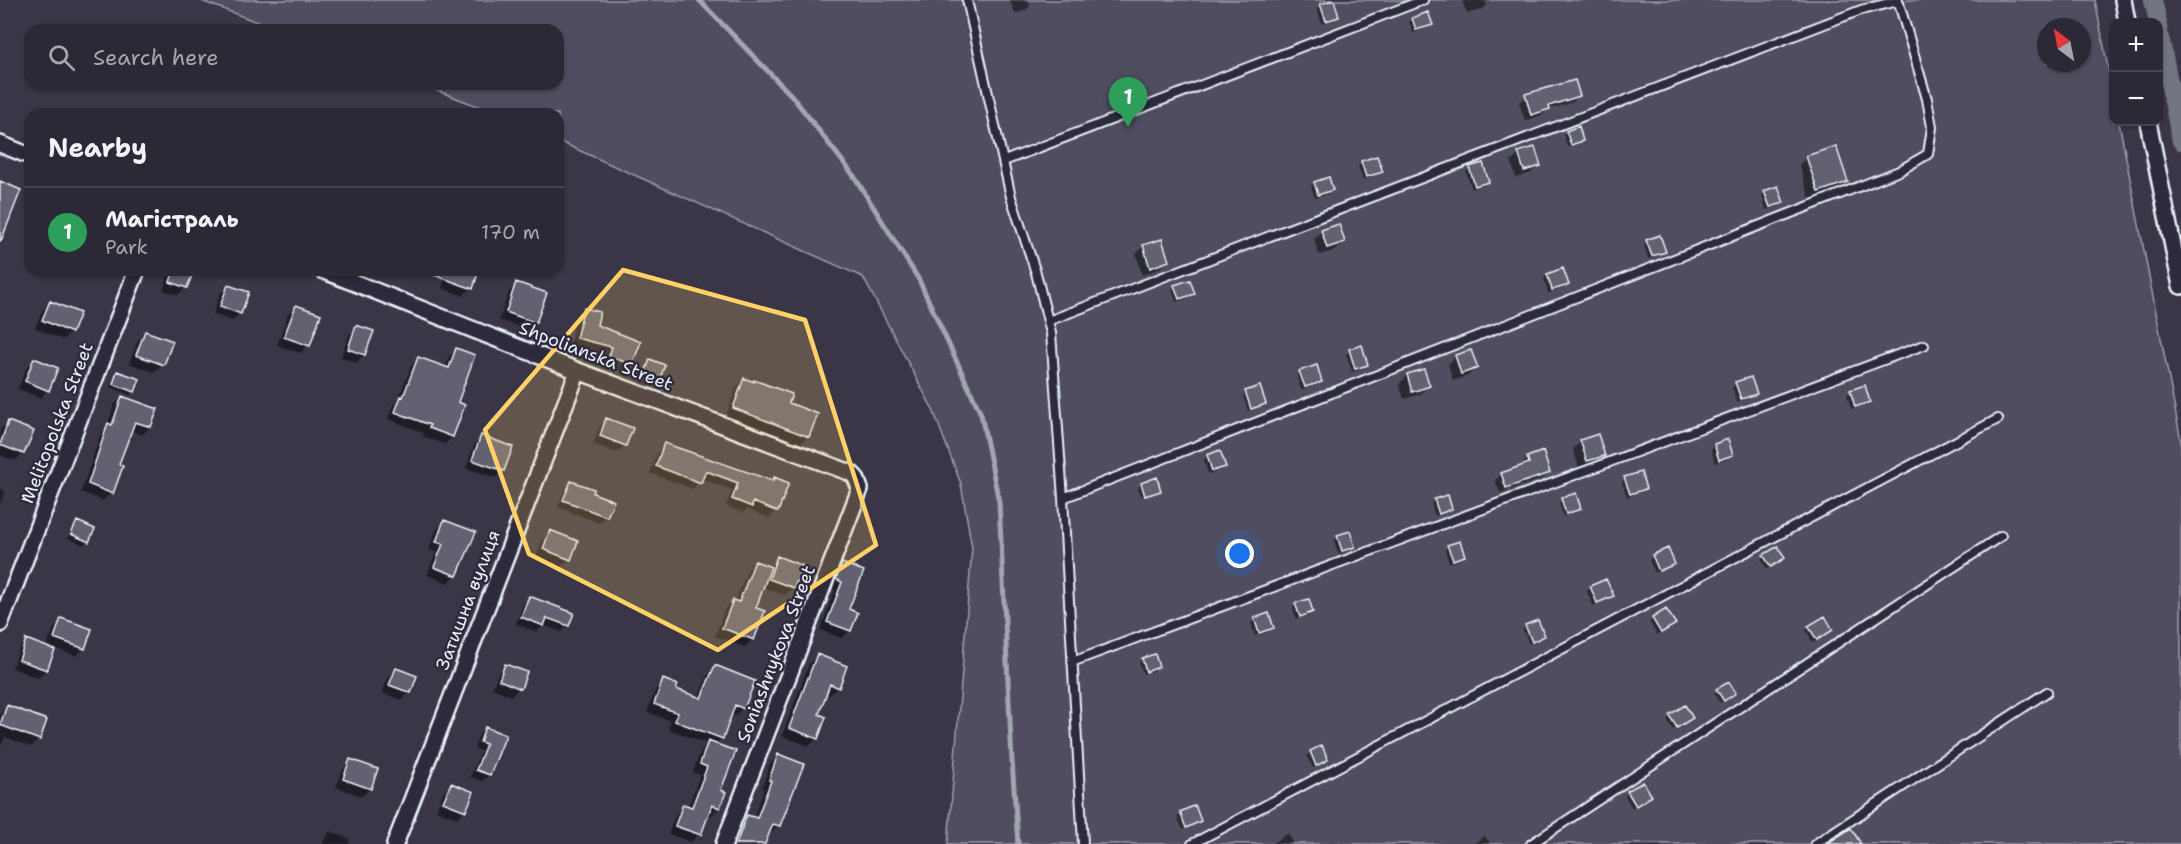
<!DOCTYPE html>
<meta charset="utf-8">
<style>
body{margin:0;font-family:"Shantell Sans",sans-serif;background:#383442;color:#f1f3f6}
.controls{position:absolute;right:18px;top:18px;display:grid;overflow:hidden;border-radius:12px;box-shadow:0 2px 4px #0004}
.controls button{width:54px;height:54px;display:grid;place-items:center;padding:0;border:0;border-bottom:2px solid #484451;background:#2c2836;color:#f1f3f6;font:30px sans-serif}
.compass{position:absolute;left:2037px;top:18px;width:54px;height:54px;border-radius:50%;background:#2c2836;box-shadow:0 2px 4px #0004;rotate:328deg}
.you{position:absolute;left:1240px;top:554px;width:21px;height:21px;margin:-15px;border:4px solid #fff;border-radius:50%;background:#1a73e8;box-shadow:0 0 0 9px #1a73e833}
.badge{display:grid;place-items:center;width:39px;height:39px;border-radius:50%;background:#8bbbb9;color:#fff;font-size:20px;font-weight:700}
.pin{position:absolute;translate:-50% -50px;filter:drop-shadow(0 2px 3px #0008)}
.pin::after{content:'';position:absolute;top:32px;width:21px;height:18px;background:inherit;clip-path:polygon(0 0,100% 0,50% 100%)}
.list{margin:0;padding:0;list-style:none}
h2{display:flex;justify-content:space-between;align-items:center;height:78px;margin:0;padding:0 24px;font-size:26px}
h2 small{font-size:20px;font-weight:400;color:#a6a6ad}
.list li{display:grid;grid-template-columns:39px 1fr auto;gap:18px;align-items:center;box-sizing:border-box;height:90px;padding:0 24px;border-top:2px solid #484451}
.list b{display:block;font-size:22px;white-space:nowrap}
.list p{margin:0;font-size:20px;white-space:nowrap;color:#a6a6ad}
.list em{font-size:20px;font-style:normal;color:#a6a6ad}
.icon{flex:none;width:33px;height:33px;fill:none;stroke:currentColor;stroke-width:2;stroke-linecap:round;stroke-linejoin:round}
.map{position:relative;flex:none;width:2181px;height:844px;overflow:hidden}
.search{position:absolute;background:#2c2836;box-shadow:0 2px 4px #0004;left:24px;top:24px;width:540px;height:66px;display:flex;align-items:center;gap:15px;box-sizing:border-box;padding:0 21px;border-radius:18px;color:#a6a6ad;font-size:22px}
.panel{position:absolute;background:#2c2836;box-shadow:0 2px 4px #0004;left:24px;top:108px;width:540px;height:168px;border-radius:18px}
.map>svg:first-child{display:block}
.green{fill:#504e5f;stroke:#9ca0ac;stroke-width:1.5;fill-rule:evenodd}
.shadow{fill:#0007}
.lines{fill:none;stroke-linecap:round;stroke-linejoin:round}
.stream{stroke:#a2a6b1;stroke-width:5}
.canal{stroke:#737482;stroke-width:18}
.building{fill:#636171;stroke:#e8f1f8;stroke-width:1.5}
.lane-casing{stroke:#e8f1f8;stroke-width:12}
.street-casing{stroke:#e8f1f8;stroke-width:20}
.lane{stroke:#2f2a3d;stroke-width:8}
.street{stroke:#2f2a3d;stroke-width:15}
.marked{fill:#ffd166;fill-opacity:0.2;stroke:#ffd166;stroke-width:4.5;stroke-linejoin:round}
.labels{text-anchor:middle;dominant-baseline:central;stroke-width:5;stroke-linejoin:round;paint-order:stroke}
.street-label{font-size:18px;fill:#e8f1f8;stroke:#2f2a3d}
</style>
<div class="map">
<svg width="2181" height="844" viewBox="0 0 2181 844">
<rect width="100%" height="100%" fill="#3a3648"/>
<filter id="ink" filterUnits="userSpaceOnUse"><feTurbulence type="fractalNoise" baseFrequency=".0167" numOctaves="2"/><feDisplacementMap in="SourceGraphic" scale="12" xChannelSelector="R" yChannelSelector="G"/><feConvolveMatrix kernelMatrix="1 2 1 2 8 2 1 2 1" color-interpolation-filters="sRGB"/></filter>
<g filter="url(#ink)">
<path class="green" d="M199,0H2095L2113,94L2114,122H2119L2181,441V844H948L972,548L961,484L933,410L863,277L558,141V114H498L420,84H558V30H278ZM2046,27H2082V63H2046Z"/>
<path class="shadow" d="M1010,0H1028L1030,6L1026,10L1015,14Z
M1462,0H1485L1487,5L1483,9L1467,14Z
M1321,5L1338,16L1334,20L1322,24L1317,9Z
M1413,19L1431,24L1427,28L1413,33L1409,22Z
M1526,96H1579L1573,102L1547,110L1542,115L1525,121L1519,102Z
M1567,132L1582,140L1578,144L1567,147L1564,135Z
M1519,154L1539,165L1531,173L1516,178L1511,162Z
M1807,157L1847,182L1839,190L1810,199L1799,165Z
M1362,163L1381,172L1377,175L1363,180L1358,166Z
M1470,169L1487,181L1484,185L1472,189L1466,172Z
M1315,183L1331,190L1328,194L1315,198L1311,186Z
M1765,192L1782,202L1778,206L1766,210L1762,195Z
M1322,231L1344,242L1336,250L1319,255L1314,239Z
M1647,241L1664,251L1660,255L1648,259L1644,245Z
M1144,246L1167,261L1159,269L1142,275L1136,254Z
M170,270H192L186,287L178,295L163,290Z
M448,270H478L471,288L463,296L442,288Z
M1548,275L1567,284L1563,288L1548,293L1544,278Z
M517,284L535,322L527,330L499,320L509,292Z
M228,286L240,313L232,321L213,314L220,294Z
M1175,286L1193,294L1190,297L1176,302L1172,289Z
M50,303L71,332L63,340L35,328L42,311Z
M296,306L308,345L300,353L277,345L288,314Z
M584,310L595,326L631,364L623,372L602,364L605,355L569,346L576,318Z
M357,327L372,332L364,355L356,363L341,357L349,335Z
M146,332L162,364L154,372L129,363L138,340Z
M456,350V403L452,437L445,444L422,436L424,433L388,419L393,405L398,400L411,366L418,359L445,368L449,357Z
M1350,351L1367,364L1363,368L1352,372L1346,354Z
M1456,356L1476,368L1468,376L1453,381L1448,364Z
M34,360L48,390L40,398L18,389L26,368Z
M651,361L657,383L653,386L641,382L647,364Z
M1423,370L1428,386L1420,394L1404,399L1399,384L1407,376Z
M1300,372L1320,382L1317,385L1301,390L1297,376Z
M118,373L134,391L130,395L110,387L114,376Z
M744,380L808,436L800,444L726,416L736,388Z
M1736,384L1755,394L1751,397L1737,402L1732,387Z
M1864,387L1868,401L1865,405L1851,409L1847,395L1850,391Z
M1246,392L1264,404L1260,407L1248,411L1243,396Z
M122,397L156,410L150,427L142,435L130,430L117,465L111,493L103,501L81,492L101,433L107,427L114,405Z
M607,420L625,445L617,453L593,444L599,428Z
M8,422L23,453L15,461L0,455V430Z
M482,437L503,470L495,478L466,468L474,445Z
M1581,441L1603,455L1595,463L1579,468L1573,449Z
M1727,441L1731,455L1728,459L1715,463L1711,449L1714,445Z
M665,445L771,482L775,479L776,511L769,518L747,509L743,513L726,506L732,490L701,479L693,489L650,473L658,452Z
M1207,456L1224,466L1220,470L1208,474L1204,460Z
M1528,458L1548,473L1542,479L1500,493L1495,480L1502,474L1522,467V464Z
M1625,478L1645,489L1641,492L1627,497L1622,482Z
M571,482L591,494L606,516L599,523L558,507L565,489Z
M1142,484L1159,490L1141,496L1138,488Z
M0,489L5,491L0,505Z
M1562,499L1579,509L1576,512L1563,516L1559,503Z
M1435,500L1451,509L1447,512L1435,516L1431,504Z
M444,522L456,575L448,583L427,575L436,552L429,550L436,530Z
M77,523L88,541L84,545L68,538Z
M551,532L569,559L561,567L536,557L543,540Z
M1338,537L1354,546L1350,550L1338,554L1334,540Z
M1448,546L1464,556L1460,560L1449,563L1445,550Z
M1653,556L1673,564L1655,573L1649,560Z
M1764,556L1779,561L1767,569L1761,559Z
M777,558L793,587L785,595L762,587L754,609L753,639L745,647L715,636L725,609L733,601L735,602L747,571L755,563L769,568Z
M843,564L850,630L842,638L820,630L835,590L829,587L835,572Z
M1591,588L1612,596L1593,606L1587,591Z
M530,598L572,614L568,626L561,632L543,625L537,632L516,624L523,604Z
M1296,605L1311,612L1308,616L1296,619L1293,608Z
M1653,619L1670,627L1657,635L1649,622Z
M62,620L84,648L76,656L54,648L46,670L38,678L12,668L19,649L27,641L46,648L54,628Z
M1255,620L1272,628L1268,632L1255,636L1251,623Z
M1526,626L1543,636L1529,644L1523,630Z
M1809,627L1832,630L1813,643L1806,630Z
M817,656L838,687L830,695L825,693L817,715V738L809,746L782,736L809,664Z
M1143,659L1157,667L1154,671L1143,674L1139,663Z
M506,666L519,688L511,696L492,688L498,674Z
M716,667L743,708L735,716L731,714L722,738L715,745L719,791L724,793L719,808L711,816L707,814L699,834L691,842L668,834L676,814L684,806L688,807L700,775L693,772L701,750L708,744L668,729L671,721L647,712L656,689L664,681L674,690L698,698L708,675Z
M396,670L410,692L402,700L382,693L388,678Z
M1717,690L1734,693L1720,703L1714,694Z
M8,707L39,739L31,747L5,737L0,748V715Z
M1670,716L1691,718L1673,730L1667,720Z
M485,729L504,736L489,775L482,781L470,777L481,751L474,748L479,735Z
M1311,752L1326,760L1313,768L1307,756Z
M778,756L802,765L778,826L770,834L768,833L763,844H732L740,824L748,816L753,818L764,789L762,788L770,764Z
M351,761L370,788L362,796L336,787L343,769Z
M451,785L465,810L457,818L436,810L443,793Z
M1628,792L1650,796L1632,808L1625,796Z
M1194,807L1200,821L1183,830L1177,817Z
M330,831L350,839L348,844H322Z
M1288,833L1293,842L1291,844H1271Z
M1485,836L1490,844H1474V843Z"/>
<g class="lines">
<path class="stream" d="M699,0L792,96L854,176L919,280L981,414L999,502L1012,761L1018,844"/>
<path class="canal" d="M2153,0L2158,22
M2158,27L2181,141"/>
</g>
<path class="building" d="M1334,0L1339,17L1326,21L1320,4Z
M1428,12L1433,25L1416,30L1412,18Z
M1575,80L1580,96L1549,106L1550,109L1531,115L1525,94Z
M1579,126L1583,141L1571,145L1566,131Z
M1836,146L1848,182L1818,192L1806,156Z
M1535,147L1541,166L1524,171L1518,152Z
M1377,156L1383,172L1366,177L1361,161Z
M1483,163L1489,182L1475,186L1469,167Z
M1329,177L1333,190L1318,195L1314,182Z
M0,181L21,190L1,241H0Z
M1778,186L1784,203L1770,207L1764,191Z
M1339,224L1345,242L1327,248L1321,230Z
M1660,235L1666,252L1652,256L1646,240Z
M1162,239L1169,261L1150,268L1143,245Z
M1563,268L1569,285L1552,290L1547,274Z
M174,270H194L187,288L170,282Z
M427,270H479L473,289L426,272Z
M1190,280L1195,294L1179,299L1174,285Z
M516,282L547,293L536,323L506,312Z
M228,285L249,292L241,314L220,306Z
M50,301L80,313L72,333L42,320Z
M296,305L321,314L310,346L284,337Z
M584,308L600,312L597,325L641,342L632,365L609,356L612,347L576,338Z
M356,325L374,331L365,355L348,349Z
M145,331L173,341L164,365L136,355Z
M1362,345L1368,365L1355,369L1349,349Z
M456,348L475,355L458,402L465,405L453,437L429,428L430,425L395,412L401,396L403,397L418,357L449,368Z
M1471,350L1478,368L1461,374L1455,355Z
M34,358L58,368L49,391L25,381Z
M650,359L665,365L658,384L643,378Z
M1317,365L1322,382L1305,387L1299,371Z
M1424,369L1430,386L1412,392L1407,374Z
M117,371L140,379L135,392L113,384Z
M1751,377L1757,394L1741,399L1735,382Z
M744,378L754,382V380L792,394L789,403L818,414L809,437L733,408Z
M1865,385L1870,402L1855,407L1850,390Z
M1260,386L1266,404L1251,409L1245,391Z
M122,396L158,409L151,427L135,422L119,464L123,466L113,494L88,484L108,423L112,425Z
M606,418L633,428L626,446L600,436Z
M8,421L34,431L24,454L0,445Z
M1598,434L1605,456L1587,461L1580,440Z
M481,435L513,447L504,471L472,460Z
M1728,439L1733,455L1719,460L1714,444Z
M664,443L773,481L774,477L789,483L778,512L753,502L752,507L732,499L738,483L706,471L701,483L656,466Z
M1220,450L1226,467L1212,471L1207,455Z
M1543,451L1550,473L1506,488L1501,473L1529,463L1527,457Z
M1641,472L1646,489L1630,494L1624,477Z
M1157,477L1161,491L1145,496L1141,483Z
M571,481L594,489L593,493L614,501L607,517L563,500Z
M1576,493L1581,509L1566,514L1561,498Z
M1448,495L1452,509L1439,514L1434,499Z
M444,520L476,532L457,576L434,567L443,544L436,542Z
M77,521L95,529L89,542L71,534Z
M550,530L578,541L571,560L543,549Z
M1350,531L1355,547L1342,551L1337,535Z
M1460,541L1465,556L1453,560L1447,545Z
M1778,546L1785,558L1771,567L1763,555Z
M1668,548L1675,564L1659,571L1652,555Z
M777,556L803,566L794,588L769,579Z
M755,561L771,567L756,608L765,611L754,640L722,628L733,600L739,602Z
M842,563L864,571L849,609L858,613L851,631L827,622L842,582L836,579Z
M1606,579L1614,596L1597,603L1590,586Z
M529,596L574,613L569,626L547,618L544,626L521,617Z
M1309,599L1313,612L1300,617L1295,603Z
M1666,609L1676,624L1661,633L1652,618Z
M1269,613L1274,628L1259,633L1254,618Z
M1825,616L1833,630L1817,640L1808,626Z
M61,618L92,629L85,649L54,638Z
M1538,620L1545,636L1532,642L1525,625Z
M26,639L55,650L47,670L19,660Z
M817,654L847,666L839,688L830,684L819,714L826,717L818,739L789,728Z
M1155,654L1159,667L1146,672L1142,658Z
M505,664L527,672L521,689L499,680Z
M715,665L755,681L744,709L735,705L723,739L675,721L678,713L654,704L663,679L678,685L676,689L701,698Z
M396,668L417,676L411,693L389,685Z
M1729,682L1736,693L1724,701L1716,689Z
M7,705L47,720L40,740L0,725Z
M1685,705L1693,718L1677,728L1669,715Z
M485,727L506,735L490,775L476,770L486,744L480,742Z
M708,741L736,751L721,790L726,792L720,808L712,805L701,835L675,826L683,804L692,807L707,767L700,764Z
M1322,745L1328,760L1316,766L1310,751Z
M778,754L804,764L780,826L773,824L765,844H736L747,815L757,818L771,781L769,780Z
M350,759L378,769L371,789L343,779Z
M1643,782L1652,796L1636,806L1627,791Z
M451,783L474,792L466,811L443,802Z
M1195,805L1201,821L1186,828L1180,812Z
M1851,828L1861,844H1826L1848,830Z"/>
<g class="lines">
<g class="lane-casing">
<path id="lane" d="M967,0L1011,197L1036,273L1051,333L1063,498L1083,844
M1004,161L1423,0
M1048,321L1861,10L1898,1
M1063,498L1899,171L1928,154L1932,127L1927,99L1898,0
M1072,662L1924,345
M1192,844L1998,419
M1531,844L2001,536
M1815,844L2047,692"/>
</g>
<g class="street-casing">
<path id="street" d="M2123,0L2127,22
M2148,122L2181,286
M0,144L30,156
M322,270L578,371L851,473L856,478L860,489L724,844
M0,624L137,270
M395,844L578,371"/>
</g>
<use href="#lane" class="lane"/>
<use href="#street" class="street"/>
</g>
</g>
<path class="marked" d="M623,270L805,320L876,545L718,650L529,554L485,430Z"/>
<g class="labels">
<g class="street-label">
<text transform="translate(596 356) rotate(21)">Shpolianska Street</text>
<text transform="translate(57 423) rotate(-69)">Melitopolska Street</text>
<text transform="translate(468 600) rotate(-69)">Затишна вулиця</text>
<text transform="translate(776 654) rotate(-69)">Soniashnykova Street</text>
</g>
</g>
</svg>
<div class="controls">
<button>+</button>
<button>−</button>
</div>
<svg class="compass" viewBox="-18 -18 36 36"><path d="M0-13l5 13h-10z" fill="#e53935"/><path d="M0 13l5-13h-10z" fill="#a6a6ad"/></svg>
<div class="you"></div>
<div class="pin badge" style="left:1128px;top:127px;background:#2e9e5b">1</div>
<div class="search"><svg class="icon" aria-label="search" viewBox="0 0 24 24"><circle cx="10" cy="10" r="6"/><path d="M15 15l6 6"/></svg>Search here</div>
<section class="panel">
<h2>Nearby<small></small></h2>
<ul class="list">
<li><span class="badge" style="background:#2e9e5b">1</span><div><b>Магістраль</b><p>Park</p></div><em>170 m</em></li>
</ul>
</section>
</div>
